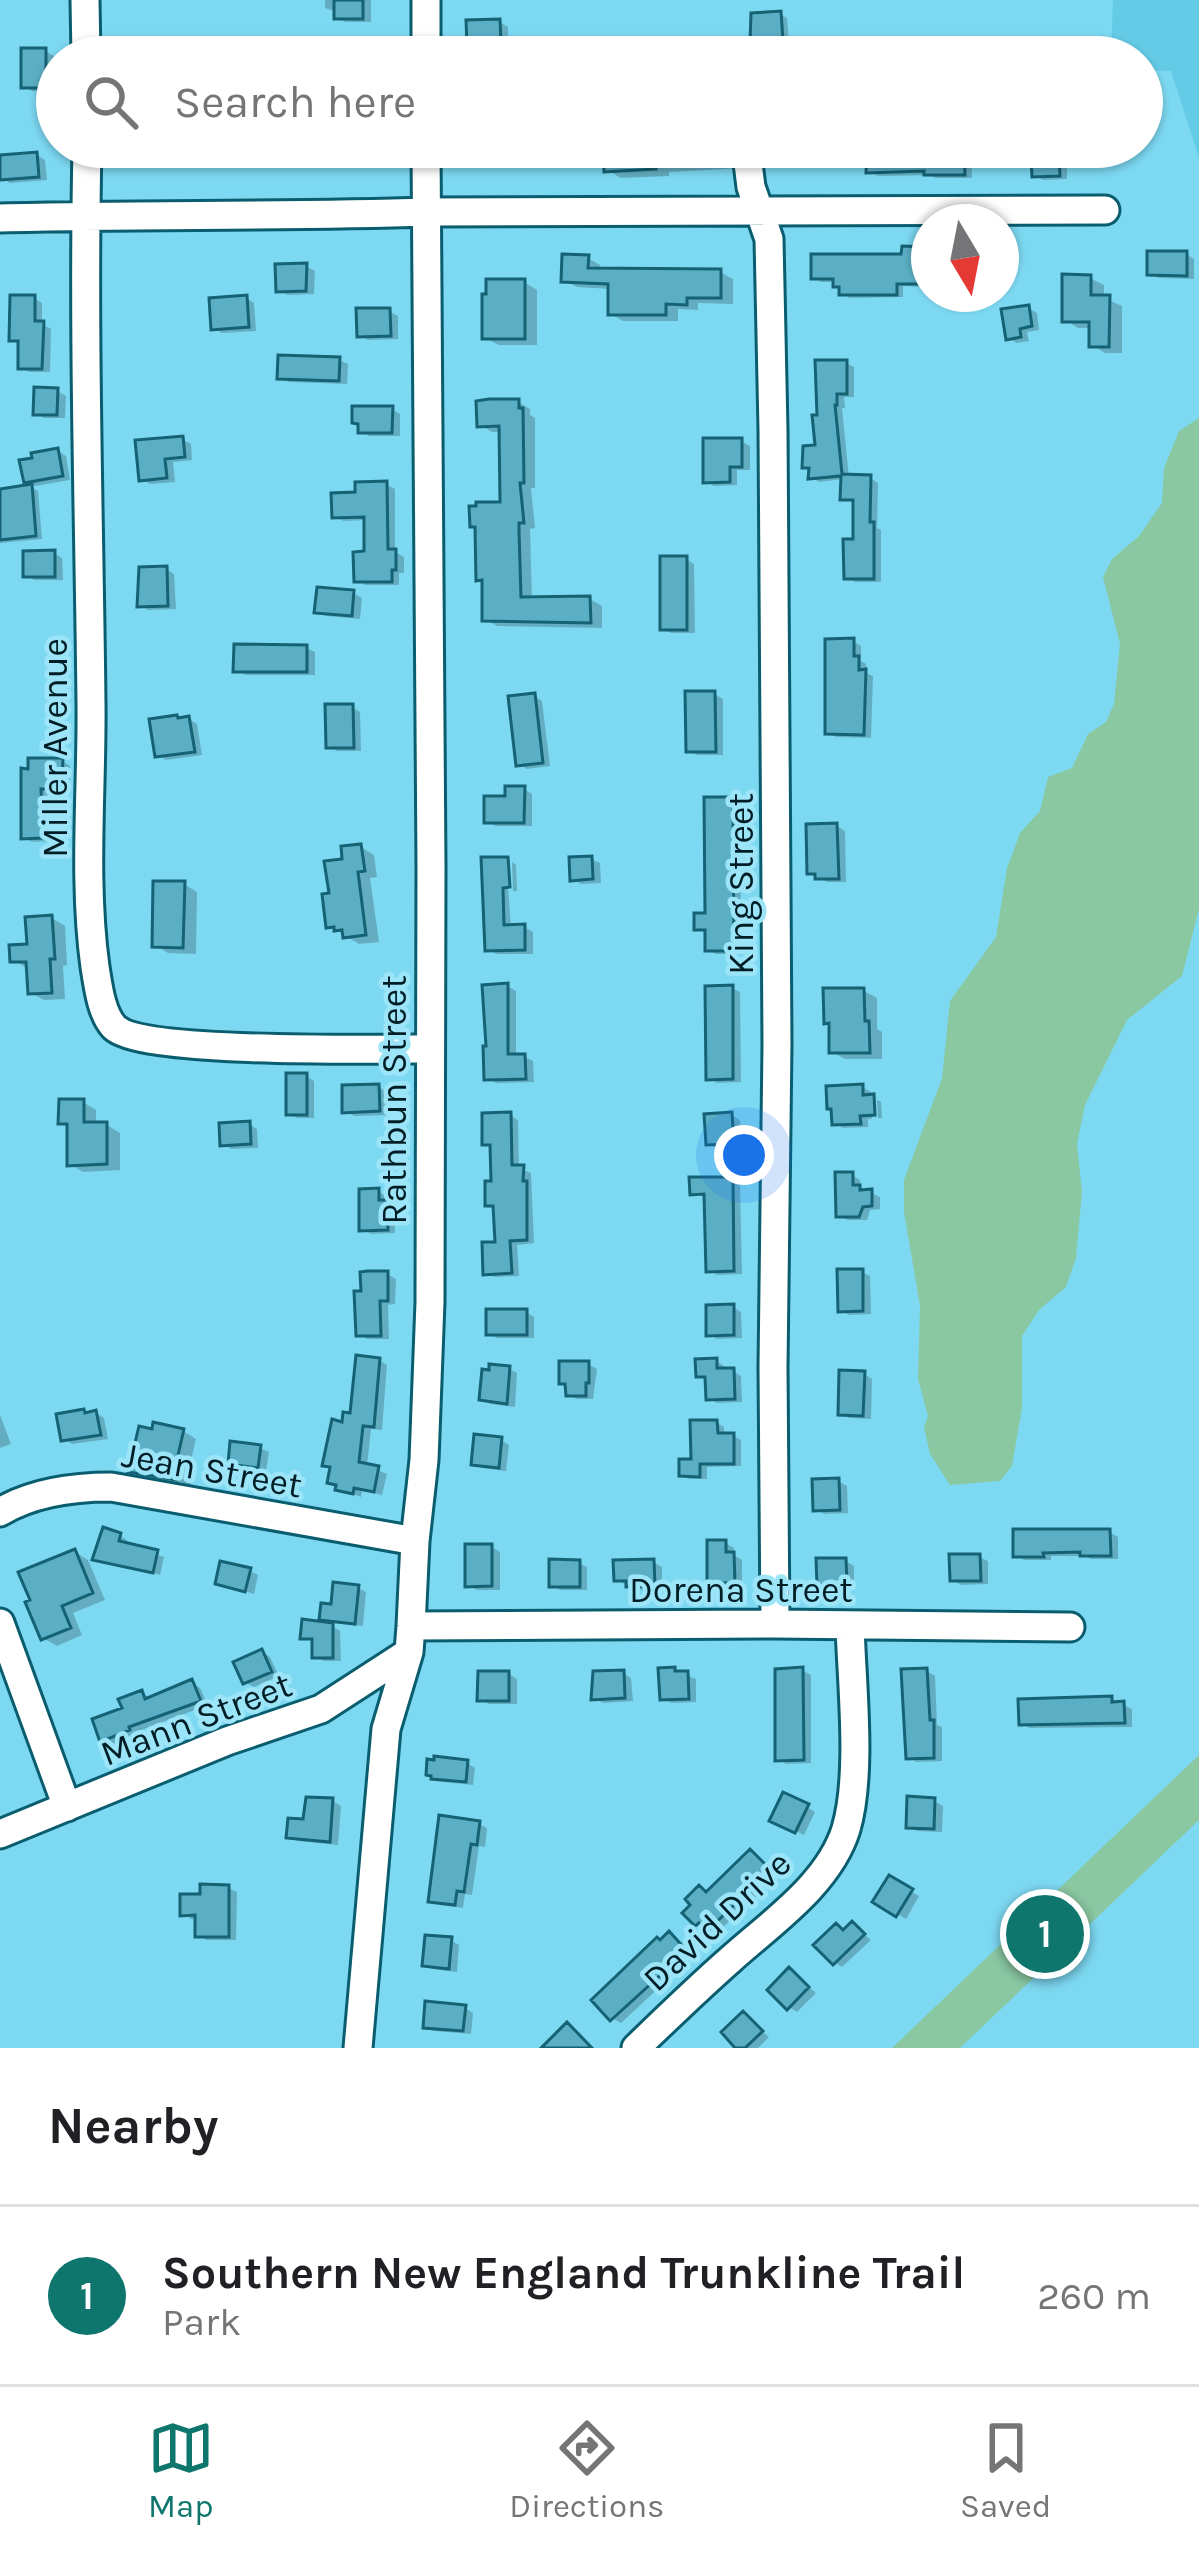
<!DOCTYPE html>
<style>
body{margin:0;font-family:Karla,sans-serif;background:#f2f2f2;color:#202124}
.compass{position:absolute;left:911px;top:204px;width:108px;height:108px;border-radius:50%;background:#fff;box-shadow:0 3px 9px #0004;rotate:170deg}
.you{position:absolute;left:744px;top:1155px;width:42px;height:42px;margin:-30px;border:9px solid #fff;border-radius:50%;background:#1a73e8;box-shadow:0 0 0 18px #1a73e833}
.badge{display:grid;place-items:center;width:78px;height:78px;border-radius:50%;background:#0f766e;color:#fff;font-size:39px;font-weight:700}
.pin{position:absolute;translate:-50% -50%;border:6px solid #fff;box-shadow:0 3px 12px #0006}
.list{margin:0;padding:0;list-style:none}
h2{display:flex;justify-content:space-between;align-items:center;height:156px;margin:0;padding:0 48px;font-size:51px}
h2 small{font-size:39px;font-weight:400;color:#757577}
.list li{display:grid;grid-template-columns:78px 1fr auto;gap:36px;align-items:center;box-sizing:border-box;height:180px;padding:0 48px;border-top:3px solid #e0e0e0}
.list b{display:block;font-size:45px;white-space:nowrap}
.list p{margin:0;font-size:39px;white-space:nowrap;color:#757577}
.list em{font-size:39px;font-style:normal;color:#757577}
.icon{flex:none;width:66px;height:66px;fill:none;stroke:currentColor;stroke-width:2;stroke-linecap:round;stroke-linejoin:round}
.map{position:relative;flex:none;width:1199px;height:2048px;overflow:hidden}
.search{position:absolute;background:#fff;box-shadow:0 3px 9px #0004;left:36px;right:36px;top:36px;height:132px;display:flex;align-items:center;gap:30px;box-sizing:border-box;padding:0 42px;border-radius:66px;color:#757577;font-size:45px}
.sheet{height:336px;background:#fff}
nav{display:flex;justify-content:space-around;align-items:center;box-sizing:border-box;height:168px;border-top:3px solid #e0e0e0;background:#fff;font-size:33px;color:#757577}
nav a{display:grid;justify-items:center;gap:6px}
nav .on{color:#0f766e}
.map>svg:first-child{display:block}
.built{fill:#64cbe6}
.green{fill:#8ac8a2}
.shadow{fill:#0003}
.building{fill:#5bafc5;stroke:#146274;stroke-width:3}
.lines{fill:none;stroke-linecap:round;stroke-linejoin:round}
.minor-casing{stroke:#0a5d6e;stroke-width:33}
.minor{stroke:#fff;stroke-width:27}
.labels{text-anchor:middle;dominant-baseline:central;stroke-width:9;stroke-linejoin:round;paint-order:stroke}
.street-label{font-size:36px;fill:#011e26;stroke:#9ce4f7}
</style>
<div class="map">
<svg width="1199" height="2048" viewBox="0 0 1199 2048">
<rect width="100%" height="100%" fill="#7dd9f2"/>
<path class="built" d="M1113,0H1199V158L1171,71L1142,70V57H1111Z"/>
<path class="green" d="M1199,418V909L1182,976L1127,1020L1085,1105L1077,1144L1082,1192L1076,1258L1066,1287L1039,1310L1022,1336V1408L1012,1466L1000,1481L950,1485L930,1454L924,1427L928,1416L918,1379L920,1306L904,1212V1180L942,1078L950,1001L996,937L1007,868L1020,833L1040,811L1048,777L1072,768L1088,734L1106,722L1114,704L1120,644L1103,577L1112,559L1139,536L1162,503L1164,468L1179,431Z
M1199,1755V1820L960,2048H892Z"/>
<path class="shadow" d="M325,0H371V22H345L337,17V12L325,8Z
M780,14L787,18L790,57H759L757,44L753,42Z
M499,22L508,27V48L479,49L470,44Z
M45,51L54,56L53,91H32L24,86Z
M927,51H952L960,57H927Z
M566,52L574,57H530V54Z
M596,147H744L742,168L669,172V176L621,178L607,170V160L597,154Z
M963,148L971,152L972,178H935L929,175L878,176L869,171Z
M37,155L45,160L47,180L10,183L2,178L0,158Z
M1058,159L1067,164V179L1043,180L1035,175Z
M905,249L929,250V287L903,286V297L849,298L842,293L836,282H821L814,277L904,257Z
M1186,254L1194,259V279L1158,278L1150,273Z
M588,258L600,265V271L720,272L733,279V304L698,303V310L678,309V321H623L611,314V289L577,287L564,280Z
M306,266L315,271L314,294L287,295L279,290Z
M1090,278L1104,285V298L1122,306V353H1105L1092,345V328H1078L1065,320Z
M524,282L537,290V345H499L485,338Z
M961,294H992V302L968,301Z
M34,298L42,303V324L51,329L50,372H29L21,367V344L12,339Z
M246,298L254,303L256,331L222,333L214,328Z
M1028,308L1037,313L1039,330L1027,332L1029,341L1017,343L1008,338Z
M389,311L398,316V339L368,340L360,335Z
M339,360L348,364L347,384L289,382L280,377Z
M846,363L854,367V397H844L845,408H842L849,478H870L878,483L877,528L881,530V582H855L847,577L856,542V503L843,498L844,479L819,482L811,477L812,470L805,466L819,448Z
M57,391L66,396L65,418H44L36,413Z
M518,402L530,409V415L535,418V488H531L535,528L530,529L532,600L590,599L602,606V628L497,626L485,619V582L479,579L503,505L502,432H492L480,425Z
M392,409L400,414V436H369L361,431Z
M182,439L191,444L192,460L173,462L175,482L150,484L142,479Z
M741,441L750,446V470H737V485L714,486L706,481Z
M58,451L66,456L70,480L35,486L27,481Z
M386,484L395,489V552L404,557V573H399V585H365L357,580L367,554V520L344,521L335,517L359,495Z
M31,487L38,491L42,539L0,543V497Z
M54,553L62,558L63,580H34L26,576Z
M686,559L694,564L695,633H671L663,628Z
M166,569L174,574L176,609L148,610L140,605Z
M353,593L362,598L360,619L326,616L317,611Z
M853,641L861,646V661L866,664V673L873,676L871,738L836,737L828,733Z
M306,648L315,652V675H245L236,670Z
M714,694L723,699V755H697L689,750Z
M534,696L542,701L550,766L527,769L519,764Z
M352,707L360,712L361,751H337L329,746Z
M189,719L197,724L202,755L166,760L158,755Z
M62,761L70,766V786L66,785V792H48L51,841L32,842L24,838V771Z
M524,789L532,794V826H495L487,821Z
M732,800L740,804L741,954H716L708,950V934L697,928L708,916Z
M837,826L845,831L846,882H827L810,872Z
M361,847L374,855L377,877L370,878L379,942L359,944L346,936V933L329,926L332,896L346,861Z
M591,859L600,863L601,883L581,884L573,879Z
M506,860L511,928L524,927L533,932V954H496L488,949Z
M512,862L516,865L517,891H513Z
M184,884L197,892L196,954L168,953L155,945Z
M52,918L65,926L67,965L63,966L65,999L44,1000L31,993L27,968L13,960L30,947Z
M507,986L516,991V1057H525L533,1061L534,1082L496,1083L487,1078Z
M732,988L740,992L741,1082L717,1083L709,1078Z
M864,991L877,998V1029L882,1032V1059H845L832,1052V1025L827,1022Z
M306,1076L314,1081V1118H297L289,1113Z
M378,1087L387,1092V1115L354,1116L345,1111Z
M862,1087L871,1092L872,1119H868V1127L843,1128L835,1123Z
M877,1100L881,1102L882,1118H878Z
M83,1102L96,1110V1125H107L120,1133V1170L83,1172L70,1164V1128L61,1123Z
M510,1115L518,1120L519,1168L531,1173L534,1243L517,1245L519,1276L494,1277L486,1273L498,1244L496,1209L488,1205L494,1184V1148L485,1144Z
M731,1115L740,1120L741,1147L717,1148L709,1144Z
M249,1124L257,1129L258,1148L231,1149L223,1144Z
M852,1175L860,1180L861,1188L880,1197V1209L870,1210L867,1220H848L839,1216Z
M732,1180L740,1184L742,1274L717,1275L709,1270L707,1198L693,1193Z
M378,1191L386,1196L387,1204L394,1208L395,1233L371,1234L362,1229Z
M862,1272L870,1276L871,1314L849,1315L840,1310Z
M387,1274L396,1279L395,1304L388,1305L389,1339H367L358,1334L364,1294Z
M733,1307L741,1312L742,1338L717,1339L709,1334Z
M526,1312L534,1317V1338H497L489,1333Z
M379,1360L387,1365L382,1430L371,1429L367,1466L387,1474L382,1495L362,1490L361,1497L339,1489L332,1468L325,1464L345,1425L353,1416Z
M716,1361L724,1366V1371H733L741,1376L742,1402L717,1403L708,1398V1381L699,1376Z
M588,1364L597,1369L593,1399H577L569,1395Z
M509,1369L517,1373L515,1407L490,1404L482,1399Z
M864,1374L872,1379L871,1419L849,1418L841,1413Z
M84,1412L89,1415L96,1413L104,1418L108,1439L72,1444L64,1439Z
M0,1415L11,1444L0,1448Z
M717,1423L724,1427V1436H733L741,1440V1466L707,1467V1479H689L682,1475L694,1462Z
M183,1431L196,1439L188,1473L193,1475L190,1486L145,1478L132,1470Z
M501,1440L509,1445L506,1471L482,1468L474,1464Z
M260,1448L269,1452L266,1471L239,1467L231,1462Z
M838,1481L847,1486L848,1513L824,1514L816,1509Z
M1109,1532L1118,1537V1559H1091L1085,1556H1051V1560H1024L1016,1555Z
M120,1536L127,1540L125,1545L164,1557L160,1575L95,1558Z
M725,1543L734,1548V1555L742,1560V1586H719L710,1581Z
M492,1547L500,1552V1590H477L468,1585Z
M75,1552L88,1560L105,1600L73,1613L82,1635L57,1646L43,1638Z
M979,1557L988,1561V1584L961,1585L953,1580Z
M846,1561L854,1566V1588H828L820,1584Z
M653,1562L662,1567V1589L637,1590L617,1580Z
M579,1563L587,1567V1590H560L552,1585Z
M250,1571L258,1575L254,1594L218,1583Z
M358,1588L366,1592L363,1626L331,1623L322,1619Z
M332,1626L340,1631L341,1661H324L315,1657V1642L303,1637Z
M262,1652L270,1657L279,1676L254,1687L245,1682Z
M802,1670L811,1675V1763L786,1764L778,1759Z
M675,1671L696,1679V1702L671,1703L663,1698Z
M927,1671L935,1676L937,1725L942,1727V1761L917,1762L909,1757Z
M623,1673L631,1678L633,1701L603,1703L594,1698Z
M509,1674L517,1679V1704H489L480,1699Z
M192,1683L200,1688L208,1705L136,1732L137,1735L111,1745L103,1740L125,1709L142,1693L152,1699Z
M1111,1699L1132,1709V1727L1030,1728L1022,1724Z
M467,1763L475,1768L473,1785L443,1782L434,1777Z
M333,1801L341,1806L338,1845L298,1841L289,1836Z
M934,1801L943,1806L942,1832L917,1831L909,1826Z
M807,1807L815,1812L804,1835L781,1824Z
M479,1824L487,1828L485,1847L479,1846L472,1895L465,1894L463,1908L440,1905L431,1900Z
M751,1853L777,1876L717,1933L697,1924L708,1894Z
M890,1879L919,1896L906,1919L877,1901Z
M228,1888L237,1892L236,1940H206L198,1935V1919H191L183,1914Z
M853,1925L871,1940L842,1967L834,1962L845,1932Z
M669,1935L693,1956L621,2023L612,2018L661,1943Z
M451,1940L459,1945L457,1972L433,1969L425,1964Z
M790,1971L816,1993L797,2012L789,2007Z
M465,2008L473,2013L471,2034L434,2031L426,2026Z
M744,2015L769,2037L758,2048H739Z"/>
<path class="building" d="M334,0H363V19H334Z
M781,11L783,41L750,43L751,13Z
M500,19L501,44L467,46L466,20Z
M21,48H46V88H21Z
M603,147H728L730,162L656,166V169L604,172Z
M875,147H964L965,175H924V171L866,173L867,149Z
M37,152L39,177L0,180V155Z
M1059,156L1060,176L1032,177L1031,157Z
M902,246L927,247L926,284H897V295H839V287H833V279H811V254H901Z
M1147,251H1187V276L1147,275Z
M562,254L589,255L588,268L721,269V298H687V305L666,304V315H608V284L561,282Z
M307,263L306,291L276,292L275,264Z
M1062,274L1091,275V295H1110L1109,347H1089V322H1062Z
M486,279H525V339H482V294H486Z
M10,295H35V321H44L42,369H18V341H9Z
M247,295L249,327L211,330L209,298Z
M1029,305L1032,326L1020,329L1021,337L1006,340L1001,309Z
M356,308H390L391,336L357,337Z
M278,355L340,357L339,381L277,379Z
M815,360H847V394H837V405H835L842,474L871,475L870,522H874V579H844L843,539H853V500H840L841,476L808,479L809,468H802L803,446L815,445L812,415H817Z
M34,387L58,388L57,415H33Z
M489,399H519V408H523L524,483H520L524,523H519V531L521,597L590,596L591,623L482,621V580L476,581L475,527H470L469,506H476V502H500L499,426L477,427L476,401Z
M352,406H393L392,433H358V424L352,423Z
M183,436L185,457L165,459L167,478L139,481L135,440Z
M703,438H742V467H730V482L703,483Z
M58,448L63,476L24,483L19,460L32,458L31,453Z
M387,481L388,549H396V570H392V582H354L353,552L364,551V517L332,518L331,493L355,492V482Z
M32,484L36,536L0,540V489Z
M55,550V577H23V551Z
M660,556H687V630H660Z
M167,566L168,606L137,607L139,567Z
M317,587L354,590L352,616L314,613Z
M854,638V656H859V670L866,669L864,735L825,734V639Z
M234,644L307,645V672H233Z
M685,691H715L716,752H686Z
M535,693L543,763L516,766L508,696Z
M325,704H353L354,748H326Z
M177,715L178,718L189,716L195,752L155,757L149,719Z
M28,758H63L62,783L59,782V789H41L43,838L21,839V768L28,769Z
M505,786H525L524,823H484V796H505Z
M704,797H733L734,951H705V930H694V913H705Z
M837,823L839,879H815V874H807L806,824Z
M361,844L365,871L358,872L366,935L343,938L342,930L334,931V927L326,928L322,894L329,893L324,861L342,859L341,846Z
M592,856L593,879L570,881L569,857Z
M481,857H508L510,887L503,888L504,925L525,924V950L485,951Z
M153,881H185L183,948L152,947Z
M52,915L55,959H50L52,993L28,994L26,962H10L9,945L27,944L25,917Z
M508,983V1054H525L526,1079L484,1080L483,1046H486L482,985Z
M733,985V1079L706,1080L705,986Z
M823,988H864L865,1021H869L870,1053H829V1023L824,1024Z
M286,1073H307V1115H286Z
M379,1084L380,1111L342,1113V1085Z
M863,1084V1095L874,1094L875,1115L860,1116L861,1124L832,1125L831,1109H827L826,1086Z
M59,1099H84V1122H107V1164L67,1166V1124H58Z
M511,1112L512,1165H524L523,1181H527V1240L510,1241L512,1273L483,1275L482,1242H495L493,1206H485V1181H491L490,1145H482V1113Z
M732,1112L734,1144L706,1145L704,1114Z
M250,1121L251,1144L220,1146L219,1123Z
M835,1172H853V1185H860V1190L872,1189V1206L863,1207L859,1217H836Z
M689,1177H733L734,1271L706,1272L704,1194L690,1195Z
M379,1188V1200H387L388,1230L359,1231V1189Z
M837,1269H863V1311L838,1312Z
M367,1271H388V1301H380L381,1336H356L354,1291H361L360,1272Z
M734,1304V1335L706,1336V1305Z
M486,1309H527V1335H486Z
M356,1355L380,1358L374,1427L363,1426L359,1462L379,1466L374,1492L354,1488L353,1494L335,1490L336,1485L327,1483L330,1467L322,1466L332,1419L342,1422L343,1412L350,1413Z
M717,1358V1368H734L735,1399L706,1400L705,1377H696L695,1359Z
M559,1361H589V1383H586V1396H566L565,1384H559Z
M489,1364L510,1366L507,1404L479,1400L482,1369L489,1370Z
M839,1370L865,1371L863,1416L838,1415Z
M84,1409L85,1413L96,1410L101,1435L61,1441L56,1414Z
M690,1420H717L718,1433H734V1464H700V1477L679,1476V1459H691Z
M153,1422L184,1429L176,1464L180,1465L177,1480L128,1472L139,1426L152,1429Z
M474,1434L502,1437L499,1468L471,1465Z
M230,1441L261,1445L258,1468L228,1464Z
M839,1478L840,1510L813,1511L812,1479Z
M103,1527L121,1533L119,1541L158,1550L153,1573L92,1560Z
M1013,1529H1110L1111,1556H1080V1552L1043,1553L1044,1557H1013Z
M707,1540H726V1552H734L735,1583H707Z
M465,1544H492V1586L465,1587Z
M75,1549L93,1593L62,1606L71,1628L41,1640L25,1602L30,1600L18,1572Z
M949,1554H980L981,1581H950Z
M816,1558H846L847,1585H817Z
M549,1559L580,1560V1587H549Z
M654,1559L655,1586L626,1587V1581H614L613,1560Z
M220,1561L251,1568L245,1592L215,1584Z
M333,1582L359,1585L355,1624L319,1620L321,1603L331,1604Z
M302,1619L333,1623V1658H312V1639H300Z
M262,1649L272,1672L243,1684L233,1662Z
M675,1667V1671H688L689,1699L660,1700L658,1668Z
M803,1667L804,1760L775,1761V1669Z
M927,1668L930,1720H934V1758L906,1759L901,1669Z
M624,1670L625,1698L591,1700L593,1671Z
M478,1671H509V1701H477Z
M192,1679L201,1701L129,1727L130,1730L100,1742L92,1719L122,1708L118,1699L142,1690L145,1699Z
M1112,1696V1702L1124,1701L1125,1723L1019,1725L1018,1699Z
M434,1756L468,1760L466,1782L431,1779V1776L426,1775L427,1759L434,1760Z
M783,1792L809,1804L795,1833L769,1821Z
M907,1796L935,1798L934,1829L906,1828Z
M306,1797L333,1798L330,1842L286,1838L288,1818L303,1819Z
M439,1815L480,1821L477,1845L471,1844L464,1892L457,1891L455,1905L428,1902Z
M750,1849L771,1870L707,1931L699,1923L695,1926L682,1913L690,1905L685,1899L699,1885L706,1892Z
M889,1875L913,1889L896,1917L872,1902Z
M200,1884L229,1885V1937H195V1915L180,1916V1894H200Z
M852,1921L865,1934L833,1965L813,1945L836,1923L843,1930Z
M669,1931L687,1951L610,2021L591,2000L657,1937L660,1940Z
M425,1935L452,1937L449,1969L422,1966Z
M789,1967L809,1987L787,2010L767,1990Z
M425,2001L466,2005L463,2031L423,2028Z
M743,2011L763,2031L745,2048H735L721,2032Z
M567,2022L592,2048H541Z"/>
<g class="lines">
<g class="minor-casing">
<path id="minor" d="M85,0L86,57
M426,57V0
M87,147C83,332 89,517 91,703C92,790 83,880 95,967C98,985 101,1013 114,1027C141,1054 380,1049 430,1049
M746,147L751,187L769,239L773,430L777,1044L773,1367L775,1624
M0,218C142,214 284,217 426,212L1105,210
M0,1512C33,1492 72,1487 111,1487L415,1541
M0,1623L67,1807
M411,1626L774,1624L1070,1627
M0,1834L227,1741L321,1709L409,1652
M358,2048L386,1729L409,1652L411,1626L415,1541L424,1460L430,1302L431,868L426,147
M636,2048C667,2018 698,1988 731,1959C771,1923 829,1884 846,1829C862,1775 852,1686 850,1627"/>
</g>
<use href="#minor" class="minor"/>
</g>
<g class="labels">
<g class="street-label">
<text transform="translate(55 748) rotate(-90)">Miller Avenue</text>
<text transform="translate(741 884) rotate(-90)">King Street</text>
<text transform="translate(394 1100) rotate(-90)">Rathbun Street</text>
<text transform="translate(212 1470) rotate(10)">Jean Street</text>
<text x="741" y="1590">Dorena Street</text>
<text transform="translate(196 1719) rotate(-21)">Mann Street</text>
<text transform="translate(717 1921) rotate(-43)">David Drive</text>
</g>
</g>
</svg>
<svg class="compass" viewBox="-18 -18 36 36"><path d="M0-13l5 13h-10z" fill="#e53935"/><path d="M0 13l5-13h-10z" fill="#757577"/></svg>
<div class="you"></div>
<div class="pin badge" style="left:1045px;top:1934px">1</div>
<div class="search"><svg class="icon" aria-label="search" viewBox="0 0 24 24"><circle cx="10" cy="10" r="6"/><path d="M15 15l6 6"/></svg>Search here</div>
</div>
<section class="sheet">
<h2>Nearby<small></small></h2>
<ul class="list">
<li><span class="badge">1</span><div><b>Southern New England Trunkline Trail</b><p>Park</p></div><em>260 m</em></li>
</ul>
</section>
<nav>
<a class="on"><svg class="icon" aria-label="map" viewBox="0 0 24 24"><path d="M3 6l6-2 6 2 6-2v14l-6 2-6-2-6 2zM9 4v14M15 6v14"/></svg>Map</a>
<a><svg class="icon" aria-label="directions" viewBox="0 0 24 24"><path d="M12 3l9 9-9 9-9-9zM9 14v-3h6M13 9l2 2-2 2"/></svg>Directions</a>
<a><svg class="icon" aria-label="saved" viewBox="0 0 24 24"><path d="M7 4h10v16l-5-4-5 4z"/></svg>Saved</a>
</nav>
